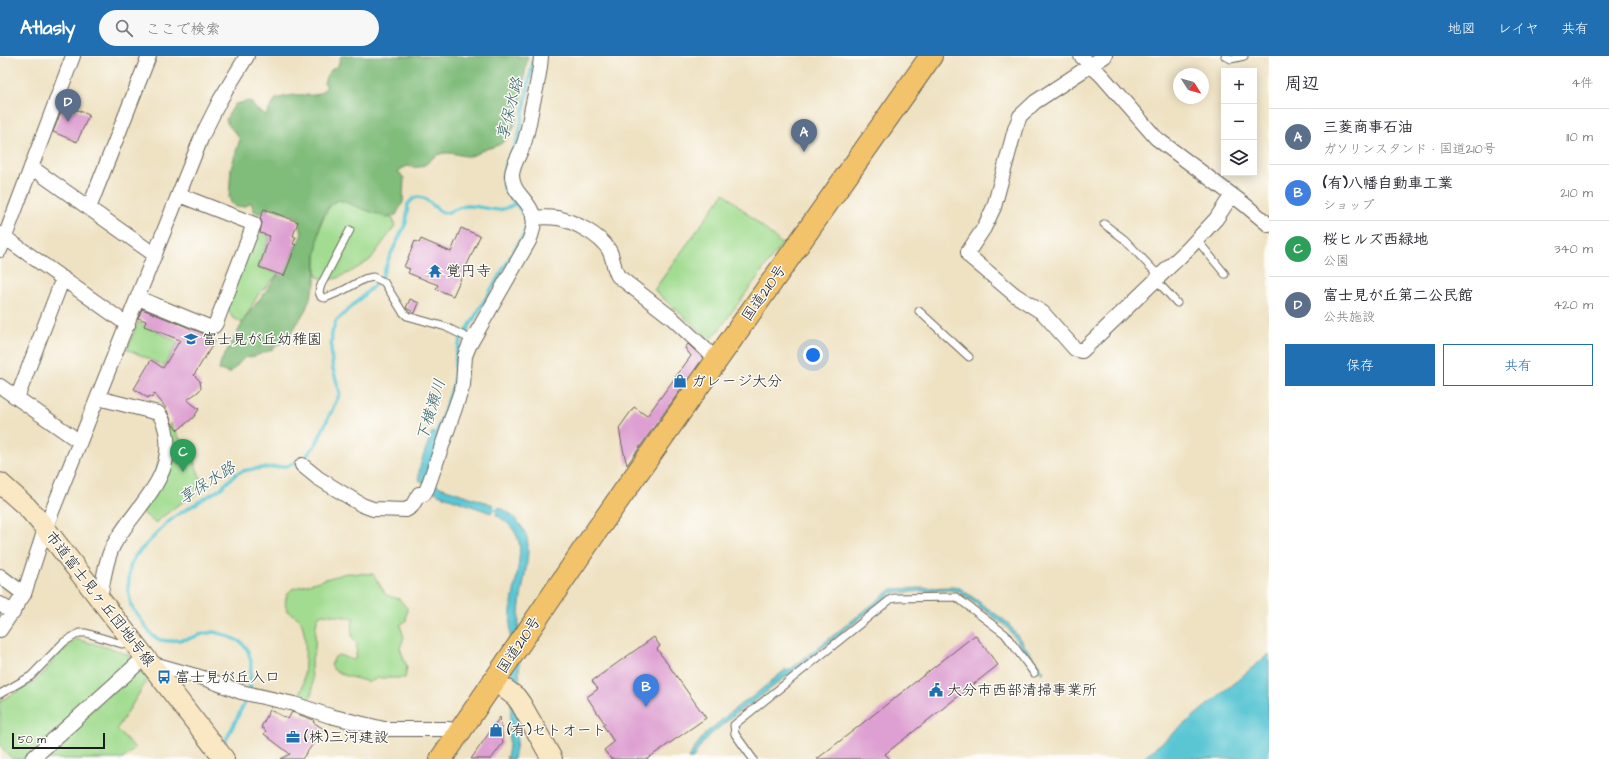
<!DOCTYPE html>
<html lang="ja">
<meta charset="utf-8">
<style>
body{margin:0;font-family:"Architects Daughter","Klee One",sans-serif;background:#f7f7f7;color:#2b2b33}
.controls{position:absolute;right:12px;top:12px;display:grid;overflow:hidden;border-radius:0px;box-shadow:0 2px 10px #0003}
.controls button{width:36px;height:36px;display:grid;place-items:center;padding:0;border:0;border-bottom:1px solid #e1e1e2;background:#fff;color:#2b2b33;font:20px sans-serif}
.compass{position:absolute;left:1173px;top:12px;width:36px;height:36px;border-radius:50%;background:#fff;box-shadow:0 2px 10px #0003;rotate:126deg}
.scale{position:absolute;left:12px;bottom:10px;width:93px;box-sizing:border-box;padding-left:4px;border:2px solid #1c1c1c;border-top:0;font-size:11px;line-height:14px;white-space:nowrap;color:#1c1c1c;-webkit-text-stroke:3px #fdfcf7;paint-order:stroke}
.you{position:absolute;left:813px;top:299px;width:14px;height:14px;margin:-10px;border:3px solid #fff;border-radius:50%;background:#1a73e8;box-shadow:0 0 0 6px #1a73e833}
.badge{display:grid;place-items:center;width:26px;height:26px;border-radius:50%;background:#1f6fb2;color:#fff;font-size:13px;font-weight:700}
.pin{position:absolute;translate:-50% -33px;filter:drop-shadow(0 1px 2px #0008)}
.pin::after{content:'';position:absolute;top:21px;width:14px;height:12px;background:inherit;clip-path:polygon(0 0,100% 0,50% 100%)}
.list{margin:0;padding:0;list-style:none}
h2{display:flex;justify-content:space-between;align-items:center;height:52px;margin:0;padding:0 16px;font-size:17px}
h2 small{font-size:13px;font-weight:400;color:#7c7c81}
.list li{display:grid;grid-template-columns:26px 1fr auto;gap:12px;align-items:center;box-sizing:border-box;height:56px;padding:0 16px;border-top:1px solid #e1e1e2}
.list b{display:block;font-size:15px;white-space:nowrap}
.list p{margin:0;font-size:13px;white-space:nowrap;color:#7c7c81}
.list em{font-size:13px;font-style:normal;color:#7c7c81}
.actions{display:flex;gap:8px;padding:12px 16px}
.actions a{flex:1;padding:9px 0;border:1px solid #1f6fb2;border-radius:0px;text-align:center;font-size:14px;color:#1f6fb2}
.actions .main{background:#1f6fb2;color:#fff}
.icon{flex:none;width:22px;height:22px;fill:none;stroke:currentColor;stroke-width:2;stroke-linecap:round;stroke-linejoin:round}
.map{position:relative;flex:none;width:1269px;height:703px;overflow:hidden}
header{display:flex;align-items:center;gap:24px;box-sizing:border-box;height:56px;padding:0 20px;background:#1f6fb2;color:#fff}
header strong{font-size:19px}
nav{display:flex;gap:22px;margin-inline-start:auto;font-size:14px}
.search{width:280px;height:36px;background:#f7f7f7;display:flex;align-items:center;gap:10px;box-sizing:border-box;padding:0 14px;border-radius:22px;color:#7c7c81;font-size:15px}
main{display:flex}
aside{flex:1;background:#fff}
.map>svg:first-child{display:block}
.green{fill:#a1dc90;stroke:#5e7c56}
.forest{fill:#80bc7a;stroke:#4e6c4b}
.water{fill:#5ac6d4;stroke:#3b7178}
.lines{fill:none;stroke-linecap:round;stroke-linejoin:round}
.stream{stroke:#5ac6d4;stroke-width:3.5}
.building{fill:#dea0d2}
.lane-casing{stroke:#666156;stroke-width:9}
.street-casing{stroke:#666156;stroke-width:16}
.secondary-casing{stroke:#666156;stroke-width:22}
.highway-casing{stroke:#666156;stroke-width:24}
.lane{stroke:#fff;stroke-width:7}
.street{stroke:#fff;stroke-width:14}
.secondary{stroke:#fae7c3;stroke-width:20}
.highway{stroke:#f2c36a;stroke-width:22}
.labels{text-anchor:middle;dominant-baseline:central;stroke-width:3;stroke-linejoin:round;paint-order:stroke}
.poi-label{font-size:15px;fill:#1c1c1c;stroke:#fdfcf7;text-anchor:start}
.street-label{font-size:15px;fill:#1c1c1c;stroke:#fdfcf7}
.water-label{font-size:16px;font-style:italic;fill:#356066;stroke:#fdfcf7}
</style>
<header>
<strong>Atlasly</strong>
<div class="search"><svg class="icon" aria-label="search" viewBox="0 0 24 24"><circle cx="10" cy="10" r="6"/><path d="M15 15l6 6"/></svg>ここで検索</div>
<nav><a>地図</a><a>レイヤ</a><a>共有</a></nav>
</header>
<main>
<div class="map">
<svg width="1269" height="703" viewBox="0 0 1269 703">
<rect width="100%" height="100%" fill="#fdfcf7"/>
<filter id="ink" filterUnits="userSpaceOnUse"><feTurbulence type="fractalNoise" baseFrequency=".025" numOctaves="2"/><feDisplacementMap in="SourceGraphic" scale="8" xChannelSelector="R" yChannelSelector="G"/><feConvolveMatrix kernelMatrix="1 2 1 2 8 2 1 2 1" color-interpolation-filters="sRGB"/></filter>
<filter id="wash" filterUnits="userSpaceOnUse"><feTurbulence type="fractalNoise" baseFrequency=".012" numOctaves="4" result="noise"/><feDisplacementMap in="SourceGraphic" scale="16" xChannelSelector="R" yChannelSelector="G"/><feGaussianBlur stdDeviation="0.9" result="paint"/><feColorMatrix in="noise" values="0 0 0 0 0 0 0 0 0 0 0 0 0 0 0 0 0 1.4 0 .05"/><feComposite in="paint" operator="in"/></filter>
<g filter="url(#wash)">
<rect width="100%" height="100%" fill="#efe2c3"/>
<path class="green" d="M724,137L782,188L715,279L709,283L654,234Z
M339,144L393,163L395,170L370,204L354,214L338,222L329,224L317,221C314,200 317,152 339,144Z
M255,175L270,180L259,211L278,218L258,239L242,267L232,261L227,251Z
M138,266L178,286L164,310L127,293Z
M170,367L194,405L203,429L197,437L175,451L155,467L143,457Z
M346,517L373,518L386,539L399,543L407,552L406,565L400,569L404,581L400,592L407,611L405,622H378L370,626L346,620L334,614L331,609L335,601L339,599L353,604L356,602L357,588C350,579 350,573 354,562L322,558L318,561C314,573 316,580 315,592C314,598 311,604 311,610C311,617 315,635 310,641C308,644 305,643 302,642C299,637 302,633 303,628C305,612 308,580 301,566C299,561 291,558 287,555C284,546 285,539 292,533Z
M76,583L113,593L129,599V607L24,703H12L0,689V645L31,628L45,616L56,600Z
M139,610L148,623L117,673L135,692L123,703H41Z"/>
<path class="forest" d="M341,0H528C522,24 523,70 503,86C499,90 492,91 486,93C480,95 476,99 470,100C462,101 453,96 445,97C427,99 430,116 407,110L398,115L404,122L403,146L396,159L385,161L339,144L333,146L326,154L320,167L316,200L315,228L306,253L289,281L271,294L255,300L244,302L230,317L219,314L221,305L246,261L290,203L302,178L299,162L269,151L266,157L260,158L254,155L251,146L246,150L236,151L232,148L229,142L231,112L240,83L227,67L226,63L235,48L250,45L257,54L266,59L276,43C283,41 291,39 298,39C312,38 317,43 327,30L324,27C326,19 330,13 338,10Z"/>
<path class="water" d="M432,376L440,379L434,427L440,431L494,449L491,457L438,438L420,425C415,415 429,387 432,376Z
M499,451C511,457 522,467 527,482C531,498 522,530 520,548C518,561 519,574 519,588C519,626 522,665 514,703H506C511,692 508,679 510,667C513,630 508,592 511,555C513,537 522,501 519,486C516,473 506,465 496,459Z
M952,531L960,532L1008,567L1044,616L1042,618L1006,570L958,535L948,534L892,537L751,648C741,652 734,659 726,666C711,678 702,684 693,703H688L695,691L706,677L743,646L751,642L786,613L788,615L892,533Z
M1269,598V703H1143L1148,698Z"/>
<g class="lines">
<path class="stream" d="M435,381L454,328L456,298L460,286L525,176C531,151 504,146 503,124C503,107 515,94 519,78L534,0
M489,451L501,456
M250,634L251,605L248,595L241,586L225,579L214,576L202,578L188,583L169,585L160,584L152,579L131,550L128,532L130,510L135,500L167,467L177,459L220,433L236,418L243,415L253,413L287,410L298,406L305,402L316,388L340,337L333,313L331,298L332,277L336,265L381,223L389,202L406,167L408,148L413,143L417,141L424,142L441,156L444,157C452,156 458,151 466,150C488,149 495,161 516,147
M223,690L248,640"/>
</g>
<g id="blocks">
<path class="building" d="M64,48L89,59L77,86L53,76Z
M264,153L298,166L293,180L296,181L293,188L296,189L284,220L259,211L270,180L260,177L262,167L260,162Z
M461,172L480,180L453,240L436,233L438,229L408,217L410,213L404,211L415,185L419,187L421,183L451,196Z
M410,243L419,247L415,257L406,252Z
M142,253L202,277L215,285L194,319L200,325L201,332L199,335L187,344L199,353L194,361L178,374L173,369L166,352L154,337L152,342L149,340L148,342L134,333L151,304L163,312L180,284L144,270L146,265L138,262Z
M688,288L703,302L627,409L622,389L619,372L634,351L647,360L691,300L685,292Z
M975,579L998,609L885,698L890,703H817Z
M654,581L660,590L657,593L706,662L647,703H611L604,694L614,686L603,669L605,668L587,641L598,633L592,625Z
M270,654L288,663L292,656L314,664L313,666L324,673L302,703H280L290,698L264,678L266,675L261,671Z
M500,661L503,687L491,703H471Z"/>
</g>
</g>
<g filter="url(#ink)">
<use href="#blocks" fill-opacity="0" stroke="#666156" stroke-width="1"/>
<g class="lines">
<g class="lane-casing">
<path id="lane" d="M1225,0L1231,3L1244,0
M1104,168L1124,183L1160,221
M350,174L321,229L319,236L321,241L325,242L344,234L364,223L373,221L384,226L402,255L407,260L446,271L472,284
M1197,184L1225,218
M1156,224L1177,247
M919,255L969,301
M0,638L31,620L64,586L79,577H86L122,588L128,583
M753,703L735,678L734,669L891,543L895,542L956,541L1005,578L1034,617"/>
</g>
<g class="street-casing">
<path id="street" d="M1081,0L1102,20L1156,82L1244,148L1269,169
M1105,0L1035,46L1020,60L1015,73L994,151L984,172L968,196L969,200L1015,239L1043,257L1075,293L1082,295L1189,192L1216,163L1232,139
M31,111L155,199
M89,152L149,0
M533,162C541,161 550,161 558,162C575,166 600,179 609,194C614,203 613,212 618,220L672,262L717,304
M0,178L128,269
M0,194L73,0
M138,242L209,271L214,270L216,267L254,168L179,139
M0,330L80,386
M17,342L63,222
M98,342L158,357C164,363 166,374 167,382C172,426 132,454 113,490C105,506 103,526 100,543
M302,409L318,422L362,449L373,453L406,454L412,450L419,438H424L427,433L463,329L465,300L469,290L529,185C546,146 512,145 512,119C513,106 522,96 525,84C528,74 530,62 532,51C536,34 540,18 541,0
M0,520L24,538
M0,548L13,557
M0,574L24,538L45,473L202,80L220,44L247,0
M150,607L203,622L241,636L294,648L330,660L384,673H449L460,676
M32,703L145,601"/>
</g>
<g class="secondary-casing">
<path id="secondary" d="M0,427L27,451L41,467L224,703
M504,632L516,641L521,648L552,703"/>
</g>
<g class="highway-casing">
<path id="highway" d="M441,703L597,474L931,0"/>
</g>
<use href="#lane" class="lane"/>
<use href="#street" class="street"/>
<use href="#secondary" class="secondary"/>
<use href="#highway" class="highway"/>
</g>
</g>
<defs>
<g id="temple-bare" transform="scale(1.08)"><path d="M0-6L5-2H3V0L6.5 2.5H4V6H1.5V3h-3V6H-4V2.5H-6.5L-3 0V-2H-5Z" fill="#1f6fb2" stroke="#fdfcf7" stroke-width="2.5" paint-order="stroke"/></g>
<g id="school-bare" transform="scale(1.08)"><path d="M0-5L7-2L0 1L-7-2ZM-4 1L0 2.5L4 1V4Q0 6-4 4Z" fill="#1f6fb2" stroke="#fdfcf7" stroke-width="2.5" paint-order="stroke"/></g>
<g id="shop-bare" transform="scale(1.08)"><path d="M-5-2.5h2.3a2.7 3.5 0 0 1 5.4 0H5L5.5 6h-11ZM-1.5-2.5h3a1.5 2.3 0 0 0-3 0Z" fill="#1f6fb2" stroke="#fdfcf7" stroke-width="2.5" paint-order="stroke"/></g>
<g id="bus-bare" transform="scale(1.08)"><path d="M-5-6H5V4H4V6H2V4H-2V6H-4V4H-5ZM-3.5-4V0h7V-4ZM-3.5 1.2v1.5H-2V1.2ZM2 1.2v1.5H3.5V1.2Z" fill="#1f6fb2" stroke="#fdfcf7" stroke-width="2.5" paint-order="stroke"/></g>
<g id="civic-bare" transform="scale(1.08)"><path d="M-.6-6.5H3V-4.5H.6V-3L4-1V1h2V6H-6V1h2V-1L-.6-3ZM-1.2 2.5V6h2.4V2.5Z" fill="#1f6fb2" stroke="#fdfcf7" stroke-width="2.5" paint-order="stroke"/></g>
<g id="office-bare" transform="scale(1.08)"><path d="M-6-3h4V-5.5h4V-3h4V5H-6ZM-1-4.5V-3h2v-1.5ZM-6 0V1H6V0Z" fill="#1f6fb2" stroke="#fdfcf7" stroke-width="2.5" paint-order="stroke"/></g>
</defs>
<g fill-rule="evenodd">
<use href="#temple-bare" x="435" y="215"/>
<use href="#school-bare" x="191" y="283"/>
<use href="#shop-bare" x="680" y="325"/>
<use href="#bus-bare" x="164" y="621"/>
<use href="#civic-bare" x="936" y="634"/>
<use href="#shop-bare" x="496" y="674"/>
<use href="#office-bare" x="293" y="681"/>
</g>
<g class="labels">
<g class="poi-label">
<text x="446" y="215">覚円寺</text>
<text x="202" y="283">富士見が丘幼稚園</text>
<text x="691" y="325">ガレージ大分</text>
<text x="175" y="621">富士見が丘入口</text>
<text x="947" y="634">大分市西部清掃事業所</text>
<text x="507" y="674">(有)セトオート</text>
<text x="304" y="681">(株)三河建設</text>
</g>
<g class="street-label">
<text transform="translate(764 237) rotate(-55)">国道210号</text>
<text transform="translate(100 543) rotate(52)">市道富士見ヶ丘団地1号線</text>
<text transform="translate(519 589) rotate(-56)">国道210号</text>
</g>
<g class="water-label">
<text transform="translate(510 53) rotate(-76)">享保水路</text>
<text transform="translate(431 354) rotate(-73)">下横瀬川</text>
<text transform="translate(207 427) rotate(-33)">享保水路</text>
</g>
</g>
</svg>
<div class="controls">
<button>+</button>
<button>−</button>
<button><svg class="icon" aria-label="layers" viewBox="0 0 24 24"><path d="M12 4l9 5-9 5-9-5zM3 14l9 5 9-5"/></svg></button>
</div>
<svg class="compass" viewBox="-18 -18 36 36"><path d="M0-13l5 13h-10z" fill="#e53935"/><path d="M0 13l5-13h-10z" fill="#7c7c81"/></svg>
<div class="scale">50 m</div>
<div class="you"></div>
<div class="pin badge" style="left:804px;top:96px;background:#5c6f8a">A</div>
<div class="pin badge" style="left:646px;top:651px;background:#3f7fe0">B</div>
<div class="pin badge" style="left:183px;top:416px;background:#2e9e5b">C</div>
<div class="pin badge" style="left:68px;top:66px;background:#5c6f8a">D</div>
</div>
<aside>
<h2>周辺<small>4件</small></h2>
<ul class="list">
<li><span class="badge" style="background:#5c6f8a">A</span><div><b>三菱商事石油</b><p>ガソリンスタンド · 国道210号</p></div><em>110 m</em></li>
<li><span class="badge" style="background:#3f7fe0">B</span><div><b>(有)八幡自動車工業</b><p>ショップ</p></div><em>210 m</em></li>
<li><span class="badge" style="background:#2e9e5b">C</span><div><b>桜ヒルズ西緑地</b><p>公園</p></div><em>340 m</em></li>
<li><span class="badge" style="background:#5c6f8a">D</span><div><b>富士見が丘第二公民館</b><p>公共施設</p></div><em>420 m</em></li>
</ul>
<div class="actions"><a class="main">保存</a><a>共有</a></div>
</aside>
</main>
